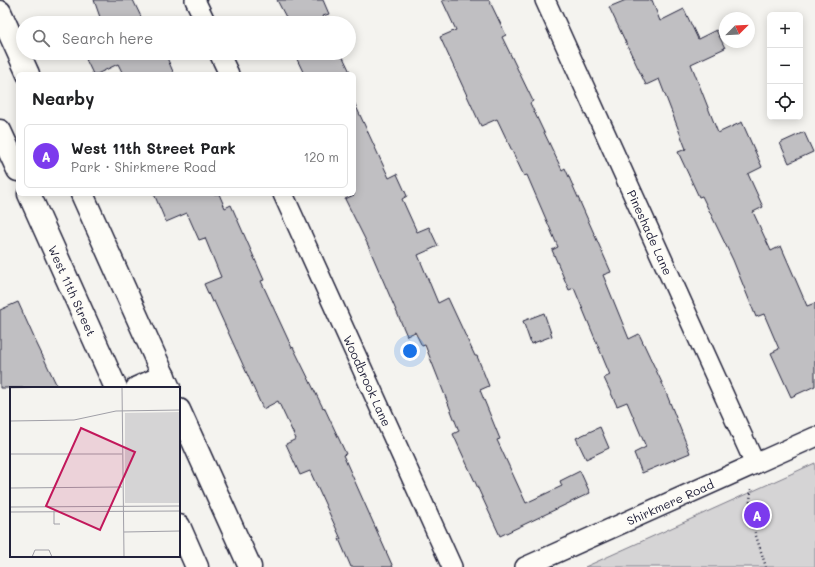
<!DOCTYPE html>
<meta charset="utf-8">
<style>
body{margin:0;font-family:Mali,sans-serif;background:#f6f6f6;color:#202124}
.controls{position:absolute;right:12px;top:12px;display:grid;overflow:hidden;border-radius:6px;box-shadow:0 2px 10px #0003}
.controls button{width:36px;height:36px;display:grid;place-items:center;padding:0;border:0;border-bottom:1px solid #e0e0e0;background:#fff;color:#202124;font:20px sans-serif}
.compass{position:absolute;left:719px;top:12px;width:36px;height:36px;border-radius:50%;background:#fff;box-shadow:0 2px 10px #0003;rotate:66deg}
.you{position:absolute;left:410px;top:351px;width:14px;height:14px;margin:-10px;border:3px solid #fff;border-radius:50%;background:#1a73e8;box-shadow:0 0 0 6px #1a73e833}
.badge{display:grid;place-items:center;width:26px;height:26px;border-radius:50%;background:#7c3aed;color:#fff;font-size:13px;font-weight:700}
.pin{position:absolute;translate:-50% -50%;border:2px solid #fff;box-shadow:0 1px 4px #0006}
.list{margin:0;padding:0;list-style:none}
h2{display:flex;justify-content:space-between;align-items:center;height:52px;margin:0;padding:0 16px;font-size:17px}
h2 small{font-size:13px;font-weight:400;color:#757577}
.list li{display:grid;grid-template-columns:26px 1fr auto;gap:12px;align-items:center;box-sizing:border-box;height:64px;margin:0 8px 8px;padding:0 8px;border:1px solid #e0e0e0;border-radius:6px}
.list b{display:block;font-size:15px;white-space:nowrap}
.list p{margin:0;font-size:13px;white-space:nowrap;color:#757577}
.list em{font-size:13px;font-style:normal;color:#757577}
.icon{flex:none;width:22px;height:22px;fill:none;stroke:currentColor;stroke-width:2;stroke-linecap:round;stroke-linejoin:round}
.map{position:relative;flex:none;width:815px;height:567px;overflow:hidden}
.search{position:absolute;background:#fff;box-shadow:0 2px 10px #0003;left:16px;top:16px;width:340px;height:44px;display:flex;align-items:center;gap:10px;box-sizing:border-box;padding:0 14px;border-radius:22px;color:#757577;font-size:15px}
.panel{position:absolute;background:#fff;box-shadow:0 2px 10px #0003;left:16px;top:72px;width:340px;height:124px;border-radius:6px}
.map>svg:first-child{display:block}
.green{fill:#d5d4d5;stroke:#7c7b88}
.building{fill:#c0bfc2;stroke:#22223b}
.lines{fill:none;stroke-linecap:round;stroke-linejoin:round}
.street-casing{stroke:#22223b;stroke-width:22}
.secondary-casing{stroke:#22223b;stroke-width:25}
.path{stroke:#22223b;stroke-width:2.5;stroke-dasharray:1 3;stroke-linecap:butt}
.street{stroke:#fdfcf7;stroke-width:19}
.secondary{stroke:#fdfcf7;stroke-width:22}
.labels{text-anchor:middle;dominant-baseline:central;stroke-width:3.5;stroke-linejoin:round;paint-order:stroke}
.street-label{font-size:12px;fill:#22223b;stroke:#fdfcf7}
.inset-road{fill:none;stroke:#a09fa7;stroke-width:1}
.view{fill:#c2185b;fill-opacity:0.15;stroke:#c2185b;stroke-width:2}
.inset-edge{fill:none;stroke:#22223b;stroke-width:2}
</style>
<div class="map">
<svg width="815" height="567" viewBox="0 0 815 567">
<rect width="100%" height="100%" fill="#f4f3ef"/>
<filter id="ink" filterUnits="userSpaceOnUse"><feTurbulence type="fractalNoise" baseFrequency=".025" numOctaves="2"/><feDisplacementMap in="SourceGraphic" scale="8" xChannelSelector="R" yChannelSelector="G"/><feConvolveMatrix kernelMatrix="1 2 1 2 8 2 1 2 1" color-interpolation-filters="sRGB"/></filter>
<g filter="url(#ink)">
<path class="green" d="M815,463V567H585Z"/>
<path class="building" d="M94,0H133L144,23H102Z
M277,0H323L329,14L323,16L326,23H289Z
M442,0H489L506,35L502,37L533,101L530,103L562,170L565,168L611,272L603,275L629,339L639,334L663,385L690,453L642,473L634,453L646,447L627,402L617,406L604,378L610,375L574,288L569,290L552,250L558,247L527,175L524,176L497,119L481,126L440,37L456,30Z
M626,0H652L660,21L684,9L698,39L716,30L725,48L691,64L718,133L742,122L762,167L748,174L763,207L753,212L771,251L781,246L807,306L815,303V386L791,397L771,353L779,349L764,314L756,317L733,260L702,196L699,197L678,152L686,149L659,79L646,85L609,7Z
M83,53H165L174,74H123L118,64L97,74H93Z
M294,53H341L351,74H304Z
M354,102L389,178L397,174L407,196L402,199L417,232L429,227L438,246L418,255L438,303L448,298L475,356H477L489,386L480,390L500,439L497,440L526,503L562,486L560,481L580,471L590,493L500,536L453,434L459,431L425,345L422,346L415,332L407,336L367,243L345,199L354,195Z
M804,132L813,152L789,163L780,143Z
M154,194H219L225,208L231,205L264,280L261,281L292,348L293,347L323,408L324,407L346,454L343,455L393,567H351L339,539H341L310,471L300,475L286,444L296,439L278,401L263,409L214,301L212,302L204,284L221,277L205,238L199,240L187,213L166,222Z
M18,302L36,342L58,388H0V310Z
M544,313L552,336L531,344L523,321Z
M600,427L609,448L586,459L576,438Z"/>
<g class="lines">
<g class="street-casing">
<g id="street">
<path d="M195,0L206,23"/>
<path id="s1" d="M545,0L755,464"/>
<path d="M219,53L229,74"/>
<path id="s2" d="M283,194L452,567"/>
<path id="s3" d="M525,567L815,437"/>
</g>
</g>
<g class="secondary-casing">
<g id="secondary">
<path d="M0,12L28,74"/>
<path d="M0,131L18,170"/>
<path id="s4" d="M29,194L116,388"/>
<path d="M82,194L169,388"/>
<path d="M137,388L164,376"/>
<path d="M179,410L250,567"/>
<path d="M179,526L197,567"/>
</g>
</g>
<path class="path" d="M751,489L749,514L766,567"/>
<use href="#street" class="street"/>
<use href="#secondary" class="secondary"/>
</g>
</g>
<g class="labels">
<g class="street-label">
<text stroke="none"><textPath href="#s1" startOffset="255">Pineshade Lane</textPath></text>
<text stroke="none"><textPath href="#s4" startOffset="106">West 11th Street</textPath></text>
<text stroke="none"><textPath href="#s2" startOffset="205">Woodbrook Lane</textPath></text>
<text stroke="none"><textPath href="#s3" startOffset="159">Shirkmere Road</textPath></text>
</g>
</g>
<g transform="translate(10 387)">
<rect width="170" height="170" fill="#f4f3ef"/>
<path d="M170,25V116H115V26Z" fill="#d5d4d5"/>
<path class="inset-road" d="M112,0L114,170M0,1L45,0M0,34L64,33L106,24L170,23M0,67H112M0,101L112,100M0,120L170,119M44,124V137H50M0,125L170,124M114,145L170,144M22,170L25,163H39L42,170"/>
<path class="view" d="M71,41L125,65L90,143L36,119Z"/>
<rect width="170" height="170" class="inset-edge"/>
</g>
</svg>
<div class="controls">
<button>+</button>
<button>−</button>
<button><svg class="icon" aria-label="locate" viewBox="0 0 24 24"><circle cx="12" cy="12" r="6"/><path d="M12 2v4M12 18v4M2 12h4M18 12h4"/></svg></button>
</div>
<svg class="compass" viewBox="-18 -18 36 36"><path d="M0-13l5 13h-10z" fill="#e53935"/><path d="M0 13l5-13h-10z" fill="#757577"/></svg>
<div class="you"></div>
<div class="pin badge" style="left:757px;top:515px">A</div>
<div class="search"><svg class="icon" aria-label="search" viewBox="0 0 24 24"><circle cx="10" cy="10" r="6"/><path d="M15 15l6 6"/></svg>Search here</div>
<section class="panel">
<h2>Nearby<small></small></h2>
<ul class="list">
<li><span class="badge">A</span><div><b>West 11th Street Park</b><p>Park · Shirkmere Road</p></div><em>120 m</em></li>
</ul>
</section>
</div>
